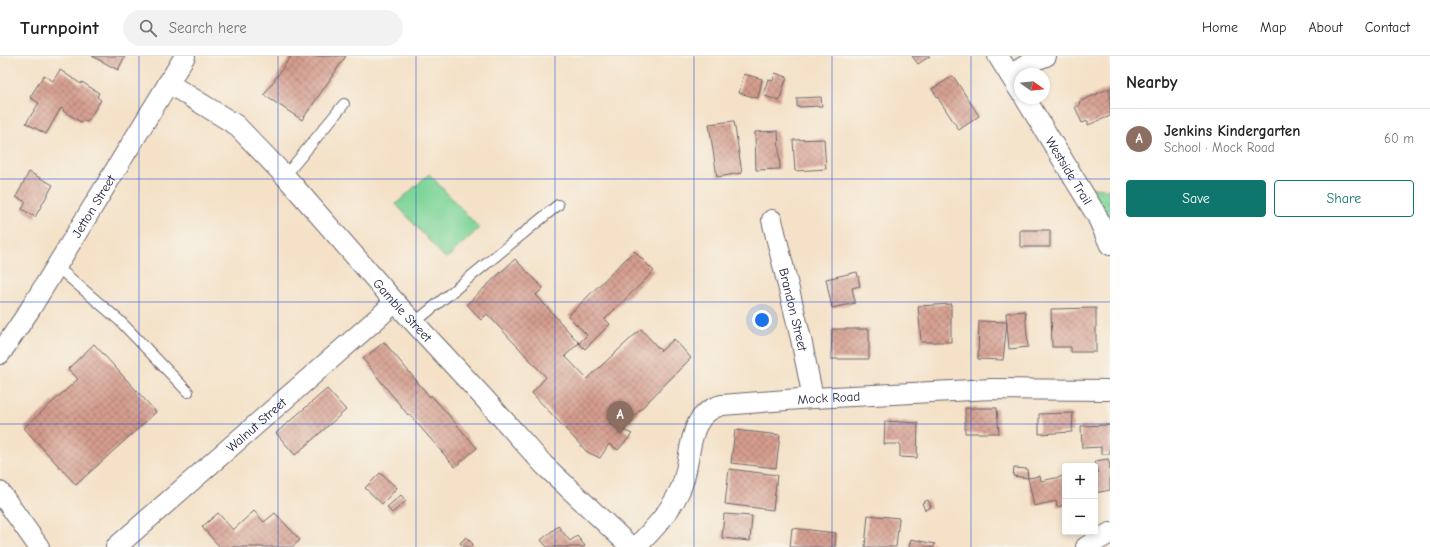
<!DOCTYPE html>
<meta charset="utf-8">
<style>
body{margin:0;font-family:"Comic Neue",sans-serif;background:#f2f2f2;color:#222}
.controls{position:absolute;right:12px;bottom:12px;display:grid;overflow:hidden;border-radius:4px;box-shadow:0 2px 6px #0003}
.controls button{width:36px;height:36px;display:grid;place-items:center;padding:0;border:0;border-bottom:1px solid #e0e0e0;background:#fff;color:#222;font:20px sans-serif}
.compass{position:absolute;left:1014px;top:12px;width:36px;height:36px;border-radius:50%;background:#fff;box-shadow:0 2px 6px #0003;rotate:104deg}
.you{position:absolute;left:762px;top:264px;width:14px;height:14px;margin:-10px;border:3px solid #fff;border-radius:50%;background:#1a73e8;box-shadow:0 0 0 6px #1a73e833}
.badge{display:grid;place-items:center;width:26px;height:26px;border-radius:50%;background:#0f766e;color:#fff;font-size:13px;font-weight:700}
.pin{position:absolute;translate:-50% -33px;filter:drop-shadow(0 1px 2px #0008)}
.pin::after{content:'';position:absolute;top:21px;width:14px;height:12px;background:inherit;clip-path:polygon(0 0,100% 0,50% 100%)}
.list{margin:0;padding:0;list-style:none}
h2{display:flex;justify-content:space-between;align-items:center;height:52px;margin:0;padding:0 16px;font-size:17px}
h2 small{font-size:13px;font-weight:400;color:#767676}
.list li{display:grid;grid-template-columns:26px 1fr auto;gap:12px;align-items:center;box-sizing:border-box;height:60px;padding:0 16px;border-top:1px solid #e0e0e0}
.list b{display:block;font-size:15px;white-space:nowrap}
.list p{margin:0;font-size:13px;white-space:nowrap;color:#767676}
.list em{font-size:13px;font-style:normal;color:#767676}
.actions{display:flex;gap:8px;padding:12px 16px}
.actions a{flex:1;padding:9px 0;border:1px solid #0f766e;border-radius:4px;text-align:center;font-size:14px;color:#0f766e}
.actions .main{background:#0f766e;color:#fff}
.icon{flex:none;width:22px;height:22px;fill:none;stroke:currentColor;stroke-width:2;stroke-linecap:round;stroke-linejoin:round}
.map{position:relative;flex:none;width:1110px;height:491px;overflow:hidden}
header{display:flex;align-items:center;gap:24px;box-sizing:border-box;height:56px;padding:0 20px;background:#fff;border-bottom:1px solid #e0e0e0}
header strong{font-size:19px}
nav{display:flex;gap:22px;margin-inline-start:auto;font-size:14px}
.search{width:280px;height:36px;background:#f2f2f2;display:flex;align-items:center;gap:10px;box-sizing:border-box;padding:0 14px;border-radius:22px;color:#767676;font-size:15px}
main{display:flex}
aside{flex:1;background:#fff}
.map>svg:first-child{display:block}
.grass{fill:url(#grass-tufts);stroke:#507c6a}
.garden{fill:#7ed599;stroke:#507c6a}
.building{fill:url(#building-cross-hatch)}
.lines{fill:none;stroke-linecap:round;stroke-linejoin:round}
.service-casing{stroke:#6c656c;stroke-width:12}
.minor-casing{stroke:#6c656c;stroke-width:22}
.service{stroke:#fff;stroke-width:10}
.minor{stroke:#fff;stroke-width:20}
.grid{fill:none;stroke:#1d4ed8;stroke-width:1;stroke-opacity:0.55}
.labels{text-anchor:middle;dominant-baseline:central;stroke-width:3;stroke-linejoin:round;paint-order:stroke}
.street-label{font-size:13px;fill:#22223b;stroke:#f7f3e8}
</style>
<header>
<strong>Turnpoint</strong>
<div class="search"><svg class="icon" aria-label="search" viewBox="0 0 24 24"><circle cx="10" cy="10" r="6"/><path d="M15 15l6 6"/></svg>Search here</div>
<nav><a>Home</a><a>Map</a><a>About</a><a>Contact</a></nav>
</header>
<main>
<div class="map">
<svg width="1110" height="491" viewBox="0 0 1110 491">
<defs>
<pattern id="grass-tufts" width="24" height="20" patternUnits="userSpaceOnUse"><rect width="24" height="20" fill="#7ed599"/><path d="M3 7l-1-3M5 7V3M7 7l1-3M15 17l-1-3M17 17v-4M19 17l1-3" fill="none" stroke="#6db785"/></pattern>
<pattern id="building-cross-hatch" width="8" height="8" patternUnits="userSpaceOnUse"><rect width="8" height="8" fill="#d49c8d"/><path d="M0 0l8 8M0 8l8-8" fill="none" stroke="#ac7f74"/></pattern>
</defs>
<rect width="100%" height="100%" fill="#f7f3e8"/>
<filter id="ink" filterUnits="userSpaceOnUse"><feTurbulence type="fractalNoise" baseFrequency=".025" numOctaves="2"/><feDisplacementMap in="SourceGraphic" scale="8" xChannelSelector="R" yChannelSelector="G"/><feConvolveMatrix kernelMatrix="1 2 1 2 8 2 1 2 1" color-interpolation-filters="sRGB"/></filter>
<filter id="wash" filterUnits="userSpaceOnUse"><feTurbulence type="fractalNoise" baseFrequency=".012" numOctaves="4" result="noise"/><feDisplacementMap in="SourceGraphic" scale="16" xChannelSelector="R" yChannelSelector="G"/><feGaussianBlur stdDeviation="0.9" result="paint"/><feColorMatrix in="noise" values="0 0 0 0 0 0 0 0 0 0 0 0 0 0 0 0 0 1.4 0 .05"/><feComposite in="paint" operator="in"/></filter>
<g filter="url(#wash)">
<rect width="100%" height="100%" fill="#f4e1c7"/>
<path class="grass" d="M1081,130L1110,134V184Z"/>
<path class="garden" d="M429,118L479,172L446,203L396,148Z"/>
<g id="blocks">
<path class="building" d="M92,0H125L118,14Z
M291,0H346L302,64L264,39Z
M912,0H930L918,8Z
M60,14L81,28L82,26L99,37L97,41L101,44L87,66L83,64L81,66L63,55L64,54L61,52L46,78L26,67L39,47L30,41L44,19L53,25Z
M775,17L787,21L779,45L763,39L768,23L773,25Z
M744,18L762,23L758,42L739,37Z
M953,20L979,60L959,74L932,33Z
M1110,32V60L1088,69V65L1082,67L1075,51L1080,49L1079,46Z
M821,41L822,50L797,51V42Z
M734,65L742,117L717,121L709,68Z
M778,75L780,113L756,114L755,76Z
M824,83L826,113L795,115L793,84Z
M29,116L53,129L35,161L22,153L26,146L16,141Z
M1020,174H1050V191H1020Z
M634,195L654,215L605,263L610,268L585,293L579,287L587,279L568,260Z
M515,203L543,232L536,239L579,287L565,300L587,323L641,273L661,295L674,283L691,302L628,366L623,374L632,378L618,394L609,388L600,402L587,396L532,337L546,321L487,258L481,264L467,248Z
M857,216L860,230L852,232L855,247L832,252L826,223Z
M951,248V286H921L918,250Z
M1096,252V296H1071V291H1052L1051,253Z
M1025,255L1028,291L1009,293L1006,257Z
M979,265L1007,266L1003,304L978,303Z
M832,273H869V303H831Z
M384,286L430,341L431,339L477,392L455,411L409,358L408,359L363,303Z
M94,288L156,356L76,429L24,372L78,323L68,313Z
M327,333L346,354L295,399L276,377Z
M965,352H997L999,377H965Z
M1073,357L1072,376L1039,378V358Z
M885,365L918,367L917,402L900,401V388H884Z
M1110,369V398H1101V391L1082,392L1081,370Z
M735,374L780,379L776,412L731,407Z
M1108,403L1110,410V434L1095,437V417H1098L1095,405Z
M1014,412L1027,413L1028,422L1013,420Z
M729,413L777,419L773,454L725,448Z
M380,417L397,432L382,448L365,432Z
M1040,420L1041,425L1065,420V449L1057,451L1056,445L1034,450L1028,422Z
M401,439L406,445L392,457L387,451Z
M928,444L931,451L925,454L922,447Z
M254,455L264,466L275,457L300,484L292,491H220L202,471L218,457L233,474Z
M724,458L752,460L750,485L722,482Z
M868,459L899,462L896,491H865Z
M558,470L570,485L577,480L585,490L584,491H547L541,484Z
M792,472L836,477L835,491H790Z
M466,481L473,488L470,491H464L460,487Z
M911,483L935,488L934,491H909Z"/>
</g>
</g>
<g filter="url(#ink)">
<use href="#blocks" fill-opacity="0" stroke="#6c656c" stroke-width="1"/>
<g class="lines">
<g class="service-casing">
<path id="service" d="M285,120L344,48
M56,210L120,265L188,336
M414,267L558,149"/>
</g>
<g class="minor-casing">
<g id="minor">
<path d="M998,0L1020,35"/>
<path d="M1010,19L1033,5L1046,0"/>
<path id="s1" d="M168,27L236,69L285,120L395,246L484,342L544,409L631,491"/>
<path id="s2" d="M1025,42L1097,160L1110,189"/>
<path id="s3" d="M772,164L801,283L813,342"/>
<path id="s4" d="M0,298L29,255L185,0"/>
<path d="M0,436L39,491"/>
<path id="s5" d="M116,491L380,260L395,246"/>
<path id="s6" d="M636,491C653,474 670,456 680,434C694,405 683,359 722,349L813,342L992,333L1110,334"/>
<path d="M1086,491L1110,477"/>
</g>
</g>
<use href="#service" class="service"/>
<use href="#minor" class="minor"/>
</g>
</g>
<path class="grid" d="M139,0V491M278,0V491M416,0V491M555,0V491M694,0V491M832,0V491M971,0V491M0,123H1110M0,246H1110M0,368H1110"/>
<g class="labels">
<g class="street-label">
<text stroke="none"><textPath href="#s2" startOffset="85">Westside Trail</textPath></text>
<text stroke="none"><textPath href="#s4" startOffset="175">Jetton Street</textPath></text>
<text stroke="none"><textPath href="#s3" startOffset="92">Brandon Street</textPath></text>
<text stroke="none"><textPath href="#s1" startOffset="329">Gamble Street</textPath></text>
<text stroke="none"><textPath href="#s6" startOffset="280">Mock Road</textPath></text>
<text stroke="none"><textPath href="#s5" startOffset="186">Walnut Street</textPath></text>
</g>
</g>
</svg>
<div class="controls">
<button>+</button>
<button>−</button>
</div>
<svg class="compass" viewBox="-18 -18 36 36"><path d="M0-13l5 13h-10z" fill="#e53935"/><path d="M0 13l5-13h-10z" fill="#767676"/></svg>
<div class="you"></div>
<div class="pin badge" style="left:620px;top:378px;background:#8d6e63">A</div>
</div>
<aside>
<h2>Nearby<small></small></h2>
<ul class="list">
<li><span class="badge" style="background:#8d6e63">A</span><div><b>Jenkins Kindergarten</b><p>School · Mock Road</p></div><em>60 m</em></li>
</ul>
<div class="actions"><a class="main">Save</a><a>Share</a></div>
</aside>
</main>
